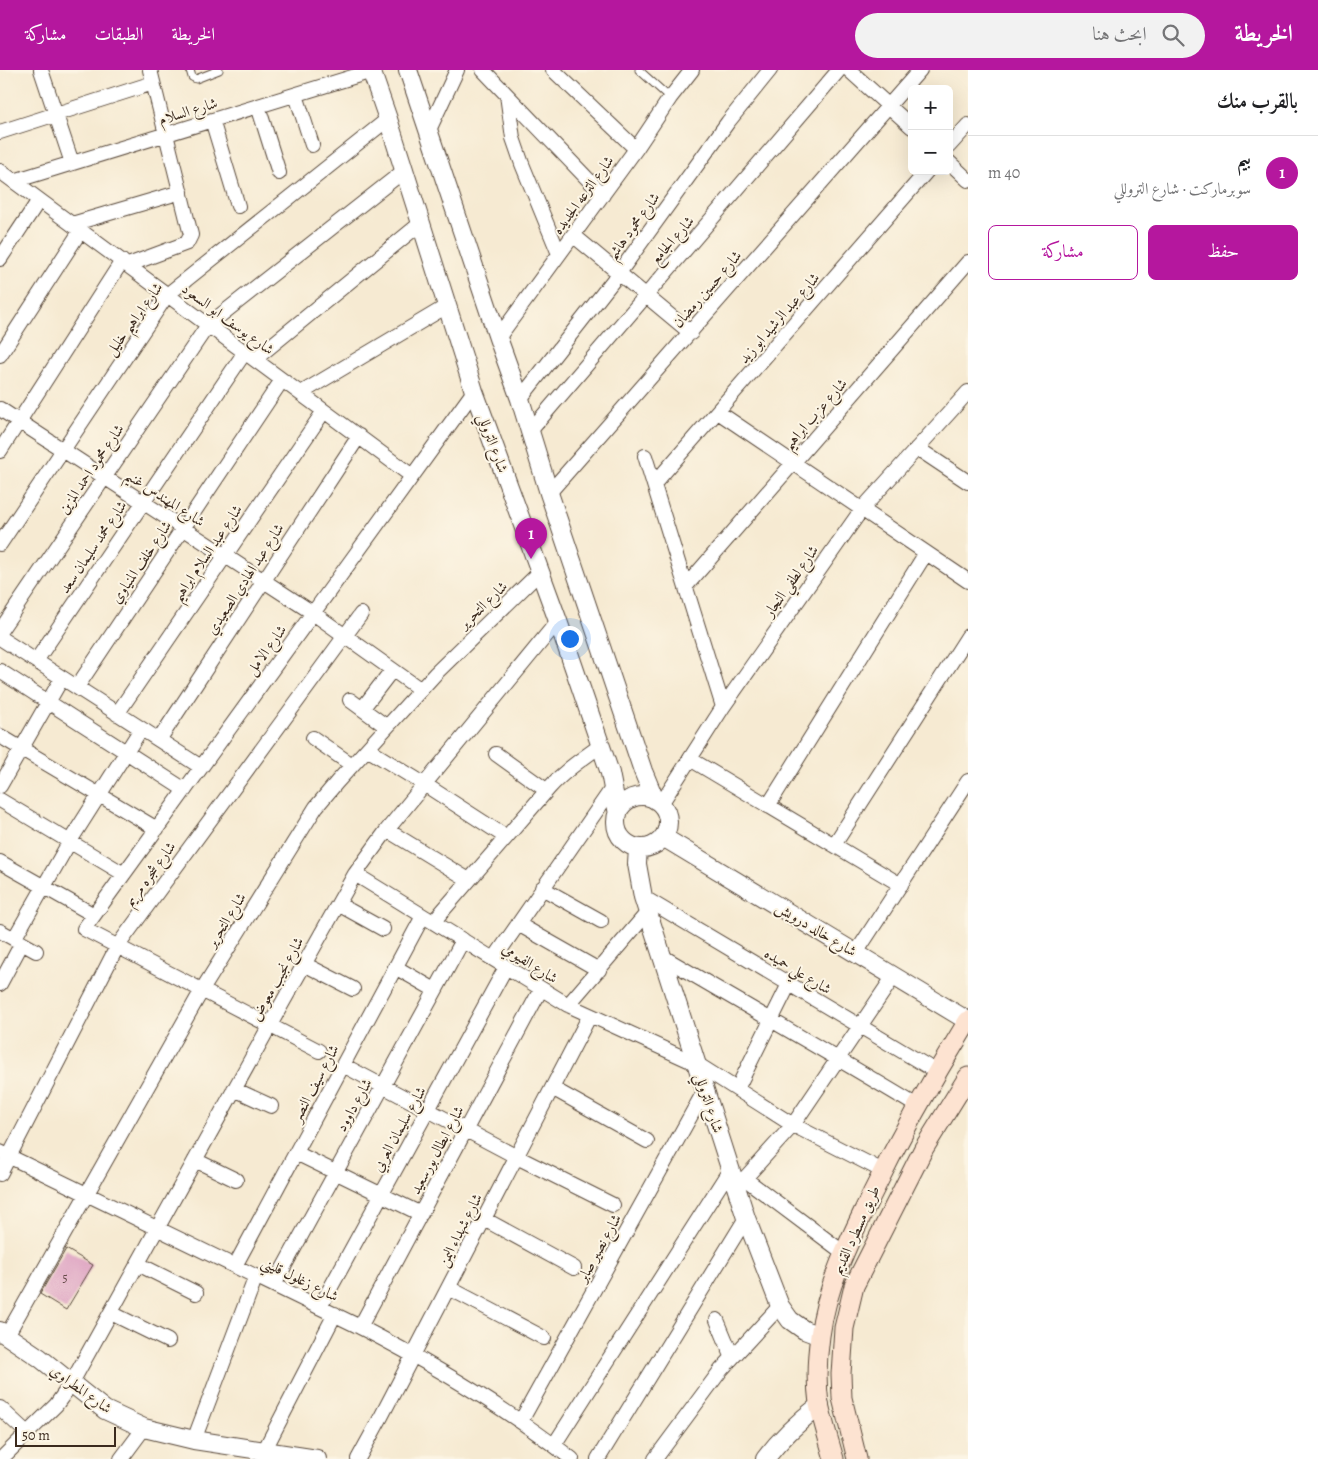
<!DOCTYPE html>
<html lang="ar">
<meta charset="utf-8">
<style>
body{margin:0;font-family:Alegreya,Amiri,serif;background:#f2f2f2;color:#202124;direction:rtl}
.controls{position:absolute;right:15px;top:15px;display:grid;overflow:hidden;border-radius:8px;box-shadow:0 5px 20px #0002}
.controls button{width:45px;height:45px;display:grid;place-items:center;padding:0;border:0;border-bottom:1px solid #e0e0e0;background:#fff;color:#202124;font:25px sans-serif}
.scale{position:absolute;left:15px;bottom:12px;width:101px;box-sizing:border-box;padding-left:5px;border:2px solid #3b2a1e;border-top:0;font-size:14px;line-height:18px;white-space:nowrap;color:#3b2a1e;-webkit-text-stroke:4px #fcf5e5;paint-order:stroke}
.you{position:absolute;left:569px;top:568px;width:18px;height:18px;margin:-12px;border:4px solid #fff;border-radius:50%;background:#1a73e8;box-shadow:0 0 0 8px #1a73e833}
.badge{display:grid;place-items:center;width:32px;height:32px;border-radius:50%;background:#b5179e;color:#fff;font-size:16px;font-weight:700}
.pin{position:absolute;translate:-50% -41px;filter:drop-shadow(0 1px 2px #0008)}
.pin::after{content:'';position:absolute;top:26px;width:18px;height:15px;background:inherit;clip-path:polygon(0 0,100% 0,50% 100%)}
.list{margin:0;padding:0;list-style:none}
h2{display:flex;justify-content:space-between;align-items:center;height:65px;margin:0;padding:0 20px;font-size:21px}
h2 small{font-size:16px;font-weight:400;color:#757577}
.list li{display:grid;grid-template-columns:32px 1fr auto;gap:15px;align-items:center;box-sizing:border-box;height:75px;padding:0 20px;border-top:1px solid #e0e0e0}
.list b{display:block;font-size:19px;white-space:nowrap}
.list p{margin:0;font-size:16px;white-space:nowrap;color:#757577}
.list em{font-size:16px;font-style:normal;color:#757577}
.actions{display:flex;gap:10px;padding:15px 20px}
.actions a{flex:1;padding:11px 0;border:1px solid #b5179e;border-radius:8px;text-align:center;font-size:18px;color:#b5179e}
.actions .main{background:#b5179e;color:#fff}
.icon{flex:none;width:28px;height:28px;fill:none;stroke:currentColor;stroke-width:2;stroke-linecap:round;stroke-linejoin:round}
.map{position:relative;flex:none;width:968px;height:1389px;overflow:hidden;direction:ltr}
header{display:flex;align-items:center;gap:30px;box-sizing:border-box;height:70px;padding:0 25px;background:#b5179e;color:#fff}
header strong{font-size:24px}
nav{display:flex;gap:28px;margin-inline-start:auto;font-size:18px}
.search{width:350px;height:45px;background:#f2f2f2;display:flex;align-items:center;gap:12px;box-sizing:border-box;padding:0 18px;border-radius:28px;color:#757577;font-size:19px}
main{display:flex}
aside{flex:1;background:#fff}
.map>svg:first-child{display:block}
.building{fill:#e0a9c5}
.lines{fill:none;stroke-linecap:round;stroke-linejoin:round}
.service-casing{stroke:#574739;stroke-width:9}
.minor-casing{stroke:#574739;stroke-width:16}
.tertiary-casing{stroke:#574739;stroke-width:20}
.secondary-casing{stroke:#574739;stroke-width:21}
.service{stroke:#fff;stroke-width:7}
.minor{stroke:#fff;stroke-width:14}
.tertiary{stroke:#fff;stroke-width:18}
.secondary{stroke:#fde3d1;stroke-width:19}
.labels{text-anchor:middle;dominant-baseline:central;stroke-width:4;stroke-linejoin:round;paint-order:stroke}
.number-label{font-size:12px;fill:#644a48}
.street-label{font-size:15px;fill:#3b2a1e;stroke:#fcf5e5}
</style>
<header>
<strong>الخريطة</strong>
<div class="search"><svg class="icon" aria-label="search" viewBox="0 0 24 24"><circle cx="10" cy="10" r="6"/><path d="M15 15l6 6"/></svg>ابحث هنا</div>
<nav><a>الخريطة</a><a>الطبقات</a><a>مشاركة</a></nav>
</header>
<main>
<aside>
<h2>بالقرب منك<small></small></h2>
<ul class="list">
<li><span class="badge">1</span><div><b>بيم</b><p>سوبرماركت · شارع التروللي</p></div><em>40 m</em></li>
</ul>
<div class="actions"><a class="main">حفظ</a><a>مشاركة</a></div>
</aside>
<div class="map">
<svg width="968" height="1389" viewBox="0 0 968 1389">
<rect width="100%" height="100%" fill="#fcf5e5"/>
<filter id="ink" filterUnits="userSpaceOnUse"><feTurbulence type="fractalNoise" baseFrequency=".02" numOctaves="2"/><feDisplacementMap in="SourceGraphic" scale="10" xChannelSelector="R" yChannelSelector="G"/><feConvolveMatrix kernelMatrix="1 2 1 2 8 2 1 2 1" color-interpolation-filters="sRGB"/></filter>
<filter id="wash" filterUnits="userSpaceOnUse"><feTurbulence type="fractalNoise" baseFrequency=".0096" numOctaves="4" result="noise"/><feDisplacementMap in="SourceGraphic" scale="20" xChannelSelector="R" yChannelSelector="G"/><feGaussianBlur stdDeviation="1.12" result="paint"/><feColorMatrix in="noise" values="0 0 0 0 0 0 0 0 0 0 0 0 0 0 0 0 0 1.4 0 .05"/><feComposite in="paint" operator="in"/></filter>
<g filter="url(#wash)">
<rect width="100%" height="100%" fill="#f6ead2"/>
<g id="blocks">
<path class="building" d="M66,1179L93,1195L66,1240L40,1224Z"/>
</g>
</g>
<g filter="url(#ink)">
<use href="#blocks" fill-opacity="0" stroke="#574739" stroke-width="1"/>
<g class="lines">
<g class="service-casing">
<path id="service" d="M190,0L192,7L196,9L219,0
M639,0L670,28"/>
</g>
<g class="minor-casing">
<path id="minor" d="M41,0L72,93
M483,0L603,125
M553,0L636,79
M849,0L912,57
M296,25L312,75
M507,25L513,68L522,94L559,184
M258,36L279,103
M212,50L238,136
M0,62L153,13
M428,62L457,0
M949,76L968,55
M949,92L968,110
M0,101L412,406
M14,111L372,1
M72,154L181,122
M573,165L691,263
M0,189L39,130
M128,195L187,173L191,165L150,0
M498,268L636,79L670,28L692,0
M0,285L81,160
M255,289L421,153
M301,323L447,236
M520,329L619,203L728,52L770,0
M0,339L313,543L421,620
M718,342L968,511
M530,361L839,0
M917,378L968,412
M0,381L122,191
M645,386L723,637
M654,414L927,101
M549,423L920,0
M0,474L167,225L388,49
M686,516L968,192
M0,561L208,255L405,100
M0,568L201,697
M36,591L245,282
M0,601L185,720
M77,617L282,310
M350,630L387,657
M362,639L392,600
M117,644L324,341
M0,666L157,759
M313,668L352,695
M159,670L359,366
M367,679L424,714L506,767
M496,684L546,720
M690,689L901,815
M0,716L62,608
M0,730L124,804
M661,734L723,637L862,439L968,322
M768,736L926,483
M387,760L469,810
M834,775L968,566
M0,792L94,845
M355,804L568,935L697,994L793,1055L883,1101
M542,818L601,851
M643,827L937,1002
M338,834L383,859
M433,852L549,718C564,701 582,689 600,676
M518,854L599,900
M0,861L36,881
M14,869L70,771L141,659
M856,883L968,711
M663,887C748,937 833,985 917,1036
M494,889L613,717
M304,894L353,919
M395,897L435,920
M0,914L22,873
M568,935L648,842
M319,981L84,859L474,321
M343,995L517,1087L613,1135
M552,1018L647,1071
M234,1019L271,1036
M737,1019L789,914
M0,1082L360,1257C434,1295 506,1338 572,1389
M296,1083L421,1144
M195,1090L236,1110
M0,1104L117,877L361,544
M744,1108L844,1183
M737,1117L793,1055L894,906
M484,1149L574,1198
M138,1194L196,1223
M235,1196L423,846
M274,1215L463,870
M449,1218L544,1268
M320,1237L506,897
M111,1243L168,1271
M717,1250L732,1286
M360,1257L541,919
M7,1265L202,920L316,737L337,712L436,603L540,502
M0,1338L27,1363
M521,1351L705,1020
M194,1370L256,1206
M554,1375L731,1098
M264,1381L335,1244
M1,1389L56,1335L71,1314L270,955L355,804L387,760L558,551
M121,1389L144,1358
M358,1389L381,1347L590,945
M598,1389L746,1148
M655,1389L721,1300L780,1236"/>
</g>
<g class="tertiary-casing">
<path id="tertiary" d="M371,0L388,49L474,321L558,551L610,703L618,744
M408,0L498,268L520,329L549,423L643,701L655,730
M616 752a26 26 0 1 1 52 0a26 26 0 1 1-52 0Z
M663,767L968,951
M638,778L637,794L643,827L746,1148L780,1236L790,1250L804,1260L820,1266
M0,1261L40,1288L105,1340L144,1358L194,1370L317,1389
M765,1389C781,1368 799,1351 820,1335"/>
</g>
<g class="secondary-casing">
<path id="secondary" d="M834,1389C829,1371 823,1352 819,1334C816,1312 817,1287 820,1266C826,1218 848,1173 869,1130C899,1068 932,1009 968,951
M857,1389L842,1328L841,1304L844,1258L854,1216L924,1078L968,1007"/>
</g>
<use href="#service" class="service"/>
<use href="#minor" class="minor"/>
<use href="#tertiary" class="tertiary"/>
<use href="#secondary" class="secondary"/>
</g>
</g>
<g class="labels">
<g class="number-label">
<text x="65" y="1208">5</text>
</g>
<g class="street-label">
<text transform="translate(188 41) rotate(-17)">شارع السلام</text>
<text transform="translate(583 125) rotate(-54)">شارع الترعه الجديده</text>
<text transform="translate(633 156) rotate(-54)">شارع محمود هاشم</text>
<text transform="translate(672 170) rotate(-49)">شارع الجامع</text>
<text transform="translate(707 219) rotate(-49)">شارع حسين رمضان</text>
<text transform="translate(779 248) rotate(-49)">شارع عبد الرشيد ابو زيد</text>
<text transform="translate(134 249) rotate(-54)">شارع ابراهيم خليل</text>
<text transform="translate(228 249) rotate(36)">شارع يوسف ابو السعود</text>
<text transform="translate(815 344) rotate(-49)">شارع عزب ابراهيم</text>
<text transform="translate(493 373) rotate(70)">شارع التروللي</text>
<text transform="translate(91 399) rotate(-56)">شارع محمود احمد المزين</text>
<text transform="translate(165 428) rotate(33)">شارع المهندس غنيم</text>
<text transform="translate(93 477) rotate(-56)">شارع محمد سليمان سعد</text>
<text transform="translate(207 483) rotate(-56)">شارع عبد السلام ابراهيم</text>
<text transform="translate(141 492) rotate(-56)">شارع خلف المنياوي</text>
<text transform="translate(245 509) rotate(-57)">شارع عبد الهادي الصعيدي</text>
<text transform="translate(791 511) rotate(-55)">شارع لطفي النجار</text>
<text transform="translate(483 535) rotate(-44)">شارع التحرير</text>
<text transform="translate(266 580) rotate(-54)">شارع الامل</text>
<text transform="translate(150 804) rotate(-54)">شارع شجره مريم</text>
<text transform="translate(226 850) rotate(-58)">شارع التحرير</text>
<text transform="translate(816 859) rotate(31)">شارع خالد درويش</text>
<text transform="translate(530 893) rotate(32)">شارع الفيومي</text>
<text transform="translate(798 901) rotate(31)">شارع علي حميده</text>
<text transform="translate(277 909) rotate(-61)">شارع نجيب معوض</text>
<text transform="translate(315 1013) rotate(-62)">شارع سيف النصر</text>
<text transform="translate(709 1033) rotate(72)">شارع التروللي</text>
<text transform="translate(354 1035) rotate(-61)">شارع داوود</text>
<text transform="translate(399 1059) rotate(-61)">شارع سليمان العربي</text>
<text transform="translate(437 1080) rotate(-62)">شارع ابطال بورسعيد</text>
<text transform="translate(460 1160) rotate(-63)">شارع شهداء اليمن</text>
<text transform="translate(856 1160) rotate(-66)">طريق مسطرد القديم</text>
<text transform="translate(599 1178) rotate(-61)">شارع نصير صابر</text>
<text transform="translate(300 1209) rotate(26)">شارع زغلول قليني</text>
<text transform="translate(81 1319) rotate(36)">شارع المطراوي</text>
</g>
</g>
</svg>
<div class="controls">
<button>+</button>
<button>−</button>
</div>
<div class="scale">50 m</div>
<div class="you"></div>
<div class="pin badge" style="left:531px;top:489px">1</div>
</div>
</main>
